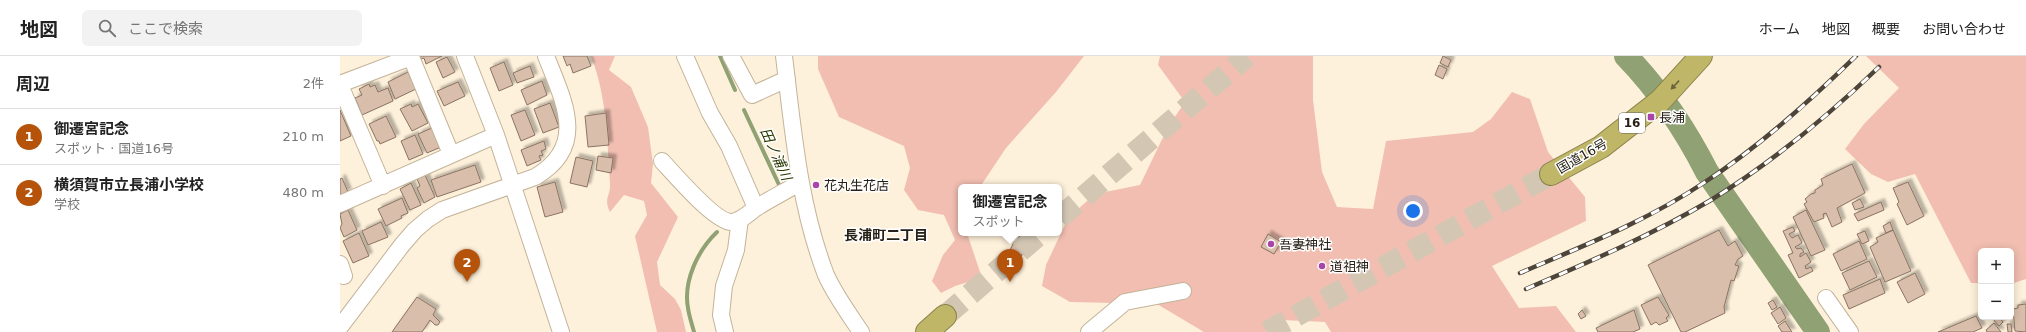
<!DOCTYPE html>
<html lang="ja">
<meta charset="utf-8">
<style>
body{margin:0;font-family:"DejaVu Sans","Noto Sans JP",sans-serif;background:#f2f2f2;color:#222}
.controls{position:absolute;right:12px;bottom:12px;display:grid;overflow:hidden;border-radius:6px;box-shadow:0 2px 10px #0003}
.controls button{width:36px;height:36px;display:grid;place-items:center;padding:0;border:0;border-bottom:1px solid #e0e0e0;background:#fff;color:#222;font:20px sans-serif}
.you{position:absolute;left:1073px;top:155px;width:14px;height:14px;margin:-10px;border:3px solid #fff;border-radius:50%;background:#1a73e8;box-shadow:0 0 0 6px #1a73e833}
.badge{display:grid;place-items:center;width:26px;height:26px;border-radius:50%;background:#b45309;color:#fff;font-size:13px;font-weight:700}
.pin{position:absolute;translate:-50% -33px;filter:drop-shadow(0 1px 2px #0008)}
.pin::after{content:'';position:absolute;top:21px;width:14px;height:12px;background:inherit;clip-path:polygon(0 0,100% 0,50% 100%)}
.popup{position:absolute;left:618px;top:128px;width:104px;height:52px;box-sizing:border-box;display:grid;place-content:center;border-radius:6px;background:#fff;filter:drop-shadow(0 1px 3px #0005);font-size:13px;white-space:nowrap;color:#767676}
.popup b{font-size:15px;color:#222}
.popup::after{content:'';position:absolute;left:50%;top:100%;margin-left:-8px;border:8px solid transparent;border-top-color:#fff}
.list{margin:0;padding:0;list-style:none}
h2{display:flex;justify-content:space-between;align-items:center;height:52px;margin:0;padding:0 16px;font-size:17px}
h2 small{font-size:13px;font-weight:400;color:#767676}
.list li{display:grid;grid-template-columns:26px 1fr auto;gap:12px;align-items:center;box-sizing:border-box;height:56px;padding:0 16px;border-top:1px solid #e0e0e0}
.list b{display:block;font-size:15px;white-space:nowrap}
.list p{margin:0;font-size:13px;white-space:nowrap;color:#767676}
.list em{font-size:13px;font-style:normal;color:#767676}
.icon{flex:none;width:22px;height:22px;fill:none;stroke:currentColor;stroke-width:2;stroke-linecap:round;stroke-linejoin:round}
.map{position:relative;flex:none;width:1686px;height:276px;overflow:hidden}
header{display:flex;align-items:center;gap:24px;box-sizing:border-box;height:56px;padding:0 20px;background:#fff;border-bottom:1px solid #e0e0e0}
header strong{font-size:19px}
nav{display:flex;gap:22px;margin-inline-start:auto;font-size:14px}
.search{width:280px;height:36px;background:#f2f2f2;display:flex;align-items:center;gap:10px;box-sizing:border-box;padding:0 14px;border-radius:6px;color:#767676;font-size:15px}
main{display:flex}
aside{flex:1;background:#fff}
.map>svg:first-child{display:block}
.green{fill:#f1beb1}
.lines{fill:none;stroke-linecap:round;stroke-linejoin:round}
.stream{stroke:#90a174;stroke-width:4}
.river{stroke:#90a174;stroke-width:24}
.building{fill:#d8beab;stroke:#8b7361;filter:url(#shadow)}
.highway-tunnel{stroke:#d3c7b4;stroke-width:22;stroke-dasharray:22 11;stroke-linecap:butt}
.minor-casing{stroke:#c3b399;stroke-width:18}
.highway-casing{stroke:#89824b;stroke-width:24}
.minor{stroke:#fff;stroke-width:16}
.highway{stroke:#bfb667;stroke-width:22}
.rail-casing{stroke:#4d4539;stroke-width:4.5}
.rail{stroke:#fff;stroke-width:3;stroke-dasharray:9;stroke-linecap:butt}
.oneway{fill:#6b643a}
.poi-dot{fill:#a944a9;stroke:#fff;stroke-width:1.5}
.labels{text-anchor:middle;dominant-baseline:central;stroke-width:3;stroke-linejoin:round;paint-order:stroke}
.shield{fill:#fff;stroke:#67635c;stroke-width:1}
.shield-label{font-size:12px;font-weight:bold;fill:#262016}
.poi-label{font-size:13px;fill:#262016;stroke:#fff;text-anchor:start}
.street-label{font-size:13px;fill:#262016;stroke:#fff}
.water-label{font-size:14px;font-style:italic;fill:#2a3903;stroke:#fff}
.neighbourhood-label{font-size:14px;font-weight:bold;fill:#262016;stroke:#fff}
</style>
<header>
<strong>地図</strong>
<div class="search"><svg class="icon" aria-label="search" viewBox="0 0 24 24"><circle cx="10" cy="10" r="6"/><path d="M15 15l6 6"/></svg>ここで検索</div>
<nav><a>ホーム</a><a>地図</a><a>概要</a><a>お問い合わせ</a></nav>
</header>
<main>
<aside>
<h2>周辺<small>2件</small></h2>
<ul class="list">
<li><span class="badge">1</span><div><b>御遷宮記念</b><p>スポット · 国道16号</p></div><em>210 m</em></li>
<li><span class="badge">2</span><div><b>横須賀市立長浦小学校</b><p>学校</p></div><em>480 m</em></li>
</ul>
</aside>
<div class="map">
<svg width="1686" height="276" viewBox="0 0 1686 276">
<defs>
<filter id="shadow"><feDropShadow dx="3.5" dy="-3.5" stdDeviation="1" flood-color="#0004"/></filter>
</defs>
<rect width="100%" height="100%" fill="#fef1db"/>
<path class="green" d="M251,0H275L269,14L291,31L308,71L313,108L311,127L338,161L317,206L320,229L335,243L341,254L346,276H317L295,180L307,159L304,145L284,139L270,156C263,142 271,140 270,127C267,84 267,41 251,0Z
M478,0H744L716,36L666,92L640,131H621V177H627L642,222L615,230L601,237L592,225L603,199L615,184L604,159L578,154L564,134L570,112L564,90L499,61L478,13Z
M820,0H973V44L982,116L997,151L1033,153L1046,85L1133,76L1151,63L1172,36L1190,43L1208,96L1245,141L1246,165L1152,210L1179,252L1216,250L1236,276H991L985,266L941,264L926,276H864L817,248L730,246L702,230L706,209L728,162L755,138L800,129L828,71L845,46L818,9Z
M1526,0H1686V223L1671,228V195H1641V227H1631L1575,118L1548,126L1531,118L1505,93L1524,68L1559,32Z"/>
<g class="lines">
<path class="stream" d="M380,0L395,34
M404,54L441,133
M354,276C352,268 349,260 348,252C343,225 358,194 377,176"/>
<path class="river" d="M1286,0C1318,33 1346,75 1367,116L1478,276"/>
</g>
<path class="building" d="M79,0H102L86,8L84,2L81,3Z
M223,0H247L251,10L233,17L230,8L227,10Z
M1103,0L1111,4L1108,11L1100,7Z
M107,1L115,16L103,22L96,6Z
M164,6L173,29L159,35L150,12Z
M1099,9L1107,13L1103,23L1095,19Z
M190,10L194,21L177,27L173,17Z
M68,16L76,33L55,43L48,26Z
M202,25L207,39L187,49L181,34Z
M118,26L125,40L104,50L97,35Z
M29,28L30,31L35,29L38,36L48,32L53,45L22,59L15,42L22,39L19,33Z
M210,47L219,71L203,77L194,53Z
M71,48L72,51L78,48L88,67L72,75L60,53Z
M0,54L11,80L0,85Z
M185,54L195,79L181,85L171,59Z
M266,57L269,89L248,91L245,60Z
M46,60L56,81L40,88L39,85H37L29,68Z
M92,72L101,91L87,97L78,78Z
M75,79L83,98L69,104L61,85Z
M204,85L206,93L201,95L203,99L199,100L201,104L187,110L181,94Z
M258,100L273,102L271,117L256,114Z
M236,101L253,105L247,131L230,127Z
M1512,108L1525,137L1497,152L1502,166L1492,171L1486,157L1483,158L1484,162L1474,166L1464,148L1467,146L1465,143L1471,138L1475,137V134L1483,129L1481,123Z
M135,109L141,126L97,141L91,124Z
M85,119L95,141L84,147L77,132L80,130L77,123Z
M2,122L8,136L0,140V123Z
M215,126L223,156L205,161L197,131Z
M1568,126L1584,160L1567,169L1557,148L1559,146L1553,132Z
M71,127L81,149L70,154L60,133Z
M62,142L68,157L61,160L62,162L46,170L38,153Z
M1520,143L1524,151L1515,154L1512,147Z
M1541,146L1544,154L1518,165L1514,158Z
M8,154L17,174L4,181L0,172L2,168L0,158Z
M1466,154L1485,194L1471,200L1453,161Z
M41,166L48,181L28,189L22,175Z
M1550,166L1553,174L1546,177L1543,170Z
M1453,171L1455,175L1449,178L1452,182L1458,179L1462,187L1455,191L1457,193L1461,192L1464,196L1460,198V201L1466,197L1471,206L1465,210L1466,213L1471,211L1473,215L1459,222L1448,199L1453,197L1443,175Z
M1379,174L1388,190L1395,185L1403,200L1398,203L1395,209L1399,210L1394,225L1391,224L1384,251L1385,257L1345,276H1341L1308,209Z
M1553,174L1571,215L1545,226L1530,191L1538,186L1536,182Z
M1525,175L1529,185L1522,188L1517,178Z
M19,177L29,200L13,207L3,185Z
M681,178L689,182L684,191L676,186Z
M928,178L941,186L934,198L921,191Z
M1519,185L1527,203L1501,215L1493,198Z
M674,186L685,193L680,202L669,196Z
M1529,205L1537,221L1510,234L1502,217Z
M1575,217L1585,238L1568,247L1557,226Z
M1540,223L1545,237L1509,253L1503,239Z
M77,241L96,253L93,259L100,266L98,269H95L90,264L82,276H52Z
M1318,241L1329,259L1326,262L1328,265L1319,269L1316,266L1311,269L1301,249Z
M1433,244L1437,251L1432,254L1428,247Z
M1686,248V276L1675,275L1673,253L1678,252V249Z
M1440,251L1446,262L1438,268L1431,257Z
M1242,254L1246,260L1241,263L1238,258Z
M1294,254L1300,273L1293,276H1258L1256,272Z
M1636,260L1642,272L1633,276H1598Z
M1651,261H1659L1663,266L1659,270Z
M1445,265L1452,276H1442L1438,270Z
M1654,267L1661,276H1647L1646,274Z
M1667,268H1671L1672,276H1668Z"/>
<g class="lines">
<path class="highway-tunnel" d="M719,162L907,0
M605,260L701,177
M927,276L1211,118"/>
<g class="minor-casing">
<path id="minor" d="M125,0L156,79L221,276
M345,0L370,57L389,90L416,152
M391,0L412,39L447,23
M444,0C453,74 459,149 486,219C495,239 509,258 521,276
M0,28L71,1L111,98
M0,29L43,130
M322,105C334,118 376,167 392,166C401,165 409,157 416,152C430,143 446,135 461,126
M0,148L156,79
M0,208L4,220
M1486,242L1510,276
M0,271L62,189L75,174L88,163L102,154L195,121C249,90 223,44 206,0
M385,276L381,259L384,230L396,194L400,163
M749,276L785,246L843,235"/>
</g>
<g class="highway-casing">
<path id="highway" d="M1211,118L1261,91L1320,45L1361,0
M587,276L605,260"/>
</g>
<use href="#minor" class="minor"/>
<use href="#highway" class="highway"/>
<g class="rail-casing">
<path id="rail" d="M1180,217C1243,190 1307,165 1365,126C1420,90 1469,46 1516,0
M1186,233C1249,206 1312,179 1371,144C1431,107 1488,60 1539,11"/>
</g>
<use href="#rail" class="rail"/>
</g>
<defs><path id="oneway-solid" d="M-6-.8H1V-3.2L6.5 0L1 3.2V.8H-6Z"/></defs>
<use class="oneway" href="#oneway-solid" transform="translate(1335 29) rotate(133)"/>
<g class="poi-dot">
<rect x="1307" y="57" width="8" height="8" rx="2"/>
<circle cx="476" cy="129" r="4"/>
<circle cx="931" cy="188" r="4"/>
<circle cx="982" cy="210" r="4"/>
</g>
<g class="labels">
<rect class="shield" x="1279" y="57" width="26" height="20" rx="3"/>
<g class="shield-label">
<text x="1292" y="67">16</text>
</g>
<g class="poi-label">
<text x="1319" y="61">長浦</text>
<text x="484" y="129">花丸生花店</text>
<text x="939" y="188">吾妻神社</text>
<text x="990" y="210">道祖神</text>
</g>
<g class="street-label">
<text transform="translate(1242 100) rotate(-30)">国道16号</text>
</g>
<g class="water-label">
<text transform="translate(436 98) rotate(66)">田ノ浦川</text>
</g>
<g class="neighbourhood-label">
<text x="546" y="179">長浦町二丁目</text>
</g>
</g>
</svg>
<div class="controls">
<button>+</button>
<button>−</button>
</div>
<div class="you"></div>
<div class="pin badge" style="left:670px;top:226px">1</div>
<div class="popup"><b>御遷宮記念</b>スポット</div>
<div class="pin badge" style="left:127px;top:226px">2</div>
</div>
</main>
